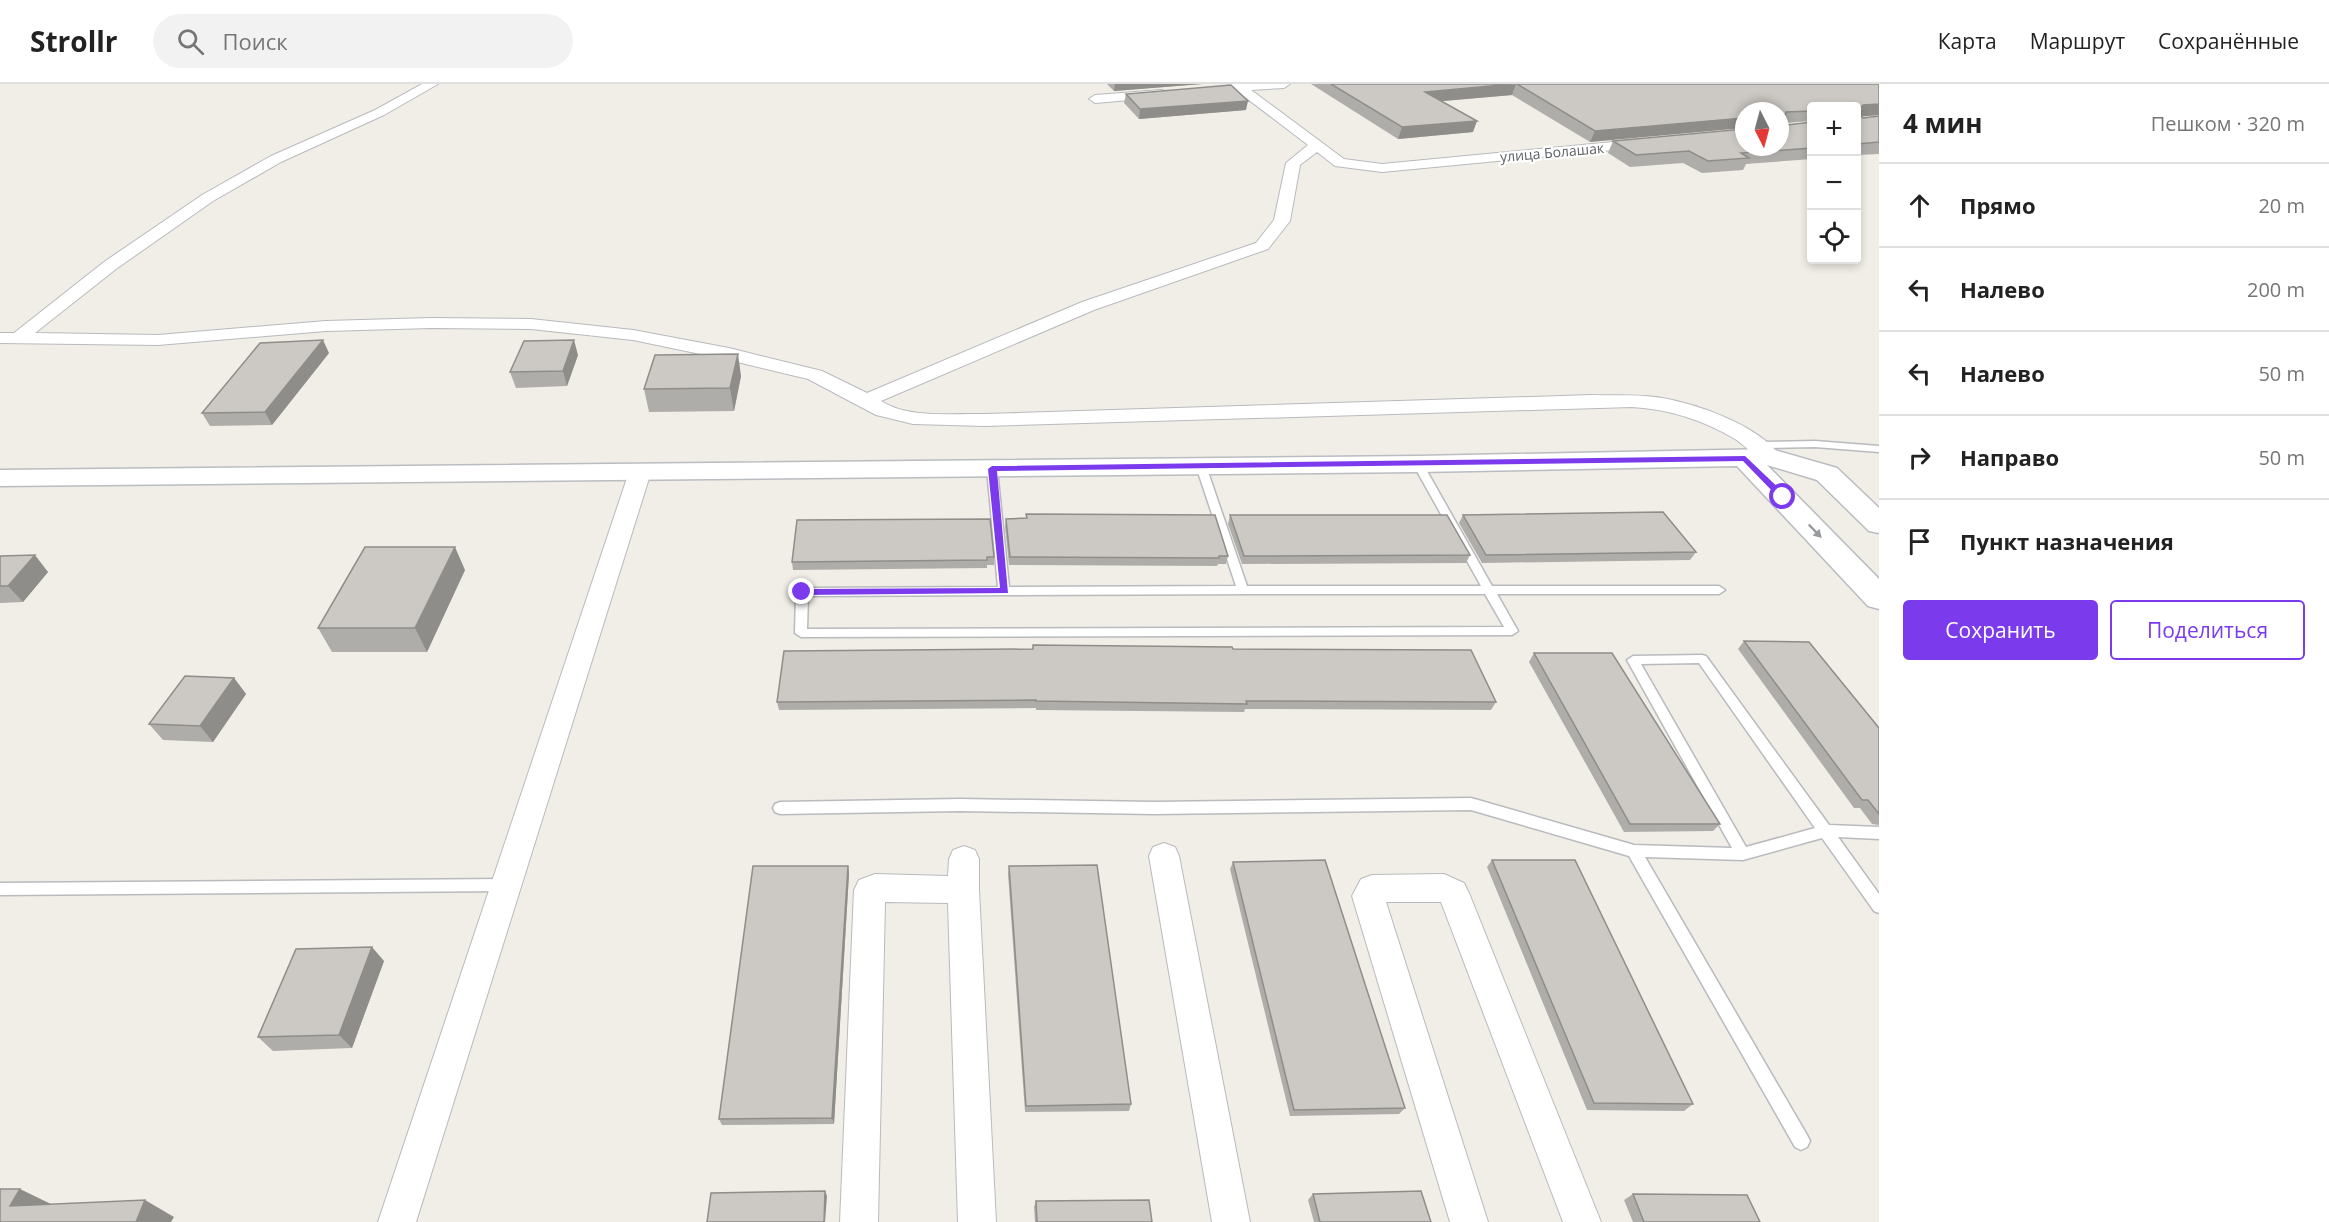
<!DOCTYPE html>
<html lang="ru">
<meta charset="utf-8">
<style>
body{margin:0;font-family:"Open Sans",sans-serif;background:#f2f2f2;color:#222}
.controls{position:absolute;right:18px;top:18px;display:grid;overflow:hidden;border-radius:6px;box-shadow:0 3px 9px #0003}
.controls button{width:54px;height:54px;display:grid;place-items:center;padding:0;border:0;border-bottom:2px solid #e0e0e0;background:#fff;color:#222;font:30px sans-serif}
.compass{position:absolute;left:1735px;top:18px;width:54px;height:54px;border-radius:50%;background:#fff;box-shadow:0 3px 9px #0003;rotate:174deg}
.stop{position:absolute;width:18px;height:18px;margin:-14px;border:4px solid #7c3aed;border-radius:50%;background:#fff}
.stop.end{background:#7c3aed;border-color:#fff;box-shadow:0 2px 6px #0008}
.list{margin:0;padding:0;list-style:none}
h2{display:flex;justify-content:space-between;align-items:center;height:78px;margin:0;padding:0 24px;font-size:26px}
h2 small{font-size:20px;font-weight:400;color:#767676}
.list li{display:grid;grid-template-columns:39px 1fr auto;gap:18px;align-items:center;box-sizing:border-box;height:84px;padding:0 24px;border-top:2px solid #e0e0e0}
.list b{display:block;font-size:22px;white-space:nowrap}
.list em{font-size:20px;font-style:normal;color:#767676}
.actions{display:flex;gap:12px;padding:18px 24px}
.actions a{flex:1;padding:14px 0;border:2px solid #7c3aed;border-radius:6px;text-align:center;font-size:21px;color:#7c3aed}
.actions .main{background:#7c3aed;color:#fff}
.icon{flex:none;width:33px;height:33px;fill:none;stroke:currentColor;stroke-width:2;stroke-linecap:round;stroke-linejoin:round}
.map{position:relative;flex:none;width:1879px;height:1138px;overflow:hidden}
header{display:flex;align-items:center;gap:36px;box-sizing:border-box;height:84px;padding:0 30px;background:#fff;border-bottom:2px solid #e0e0e0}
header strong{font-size:28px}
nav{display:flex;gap:33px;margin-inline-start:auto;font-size:21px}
.search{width:420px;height:54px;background:#f2f2f2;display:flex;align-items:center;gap:15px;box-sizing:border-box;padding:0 21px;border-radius:33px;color:#767676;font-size:22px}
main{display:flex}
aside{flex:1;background:#fff}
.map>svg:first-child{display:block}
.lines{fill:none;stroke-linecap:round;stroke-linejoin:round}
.lane-casing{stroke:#b8babe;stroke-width:3}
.street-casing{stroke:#b8babe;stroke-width:2}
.secondary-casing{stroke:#b9bcc1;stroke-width:3}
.lane{fill:#fff;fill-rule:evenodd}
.street{fill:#fff;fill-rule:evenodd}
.secondary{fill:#fff;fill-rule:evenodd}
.wall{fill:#afada9}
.shaded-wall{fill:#8f8d89}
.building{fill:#ccc9c4;stroke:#8f8d89;stroke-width:1.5}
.oneway{fill:#979a9d}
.route{fill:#7c3aed}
.labels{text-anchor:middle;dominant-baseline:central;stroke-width:4.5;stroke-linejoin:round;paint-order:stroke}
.far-street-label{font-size:14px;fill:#5f6368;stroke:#fff}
</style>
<header>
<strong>Strollr</strong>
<div class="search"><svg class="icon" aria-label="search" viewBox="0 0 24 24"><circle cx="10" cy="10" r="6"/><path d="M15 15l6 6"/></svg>Поиск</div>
<nav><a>Карта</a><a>Маршрут</a><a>Сохранённые</a></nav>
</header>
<main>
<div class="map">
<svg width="1879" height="1138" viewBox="0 0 1879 1138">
<rect width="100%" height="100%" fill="#f1eee7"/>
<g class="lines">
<g class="lane-casing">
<path id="lane" d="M1815,357L1879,362V368L1815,363L1760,364L1755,361L1760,358Z
M1418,377L1423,380L1492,502H1719L1725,506L1719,510H1497L1518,547L1512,551L801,553L795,549L796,508L802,504L998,503L987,385L992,382L997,385L1009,503L1236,502L1196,382L1201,379L1206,382L1247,502H1481L1413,380ZM1260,510H1485L1504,543L807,545L808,512Z
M1702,571L1706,572L1829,741L1879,743V755L1838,753L1879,810V829L1874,827L1822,754L1743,776L1645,773L1807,1051L1810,1057L1807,1063L1801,1066L1795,1063L1629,772L1471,726L1154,730L960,727L780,730L775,728L773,724L775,720L780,718L960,715L1154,718L1471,714L1634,761L1732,764L1627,576L1633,572ZM1699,579L1815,744L1746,763L1641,580Z
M505,795L510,796L512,801L510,806L505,807L0,811V799Z"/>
</g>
<g class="street-casing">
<path id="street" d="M422,0H438L384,31L281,78L213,117L116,185L35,249L158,251L326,237L431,234L531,235L633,246L729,264L822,287L867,309L1082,218L1256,159L1274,136L1286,79L1308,61L1237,7H1229L1227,4L1229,0H1290L1284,4L1251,6L1344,75L1382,80L1645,55L1652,59L1645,63L1382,88L1335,82L1317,68L1300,81L1290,137L1268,165L1094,226L881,317C909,335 952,329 985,330L1592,311C1615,312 1639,310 1662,314C1698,320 1760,342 1781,373L1778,377C1761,382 1749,364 1735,355C1703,336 1669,325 1632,323L985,342L913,340L876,331L808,295L729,276L633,256L531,245L431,244L326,247L158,261L0,259V249H14L104,178L202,111L271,72L375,26Z
M1161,6L1165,7V13L1095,19L1089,15L1095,11Z
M640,382L648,383L651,388L416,1138H378L629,388L632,383Z
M1164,759L1175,763L1179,772L1250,1138H1212L1149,772L1153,763Z
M964,762L975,766L979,775V806L996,1138H958L948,819L885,818L878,1138H840L854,806L859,796L875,790L948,792L949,775L953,766Z
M1444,790L1464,799L1469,809L1601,1138H1563L1441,818H1386L1488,1138H1450L1352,812L1361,795L1372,791Z"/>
</g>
<g class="secondary-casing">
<path id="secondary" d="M1771,365L1837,384L1879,424V449L1869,447L1817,396L1767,381L1879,495V525L1868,522L1737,382L1418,388L0,402V386L1418,372Z"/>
</g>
<use href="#lane" class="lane"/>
<use href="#street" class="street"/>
<use href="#secondary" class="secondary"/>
</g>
<path class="wall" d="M1107,0H1202L1114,7Z
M1311,0H1879V31L1861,32L1863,34L1879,32V70L1857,71V22H1812V37L1785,39L1787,41L1812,38V75L1746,80L1743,86L1702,89L1683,79L1630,83L1608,69L1613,57L1744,63L1780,27L1590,58L1512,11L1441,17L1473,48L1398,55Z
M1126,10L1246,26L1139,35L1124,19Z
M329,269L272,341L210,342L202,329Z
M578,271L567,302L516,304L510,288Z
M741,292L734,327L649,328L644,305Z
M1026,430L1228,472L1226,480H1218L1217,482L1009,481L1005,443L1006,435L1026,434Z
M1230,431L1470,471L1466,479L1242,480L1228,440Z
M1463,431L1696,468L1690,476L1482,479L1459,439Z
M0,472L48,488L23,518L0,519Z
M994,473V481H987V484L793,486L792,478Z
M465,486L427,568H332L318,544Z
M1744,557L1879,644V741L1872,740L1860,724H1854L1738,565Z
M1033,561L1233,565L1496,618L1491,626L1245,625L1244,628L1036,626V624L779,626L777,618L1033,565Z
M1534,569L1720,740L1713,747L1624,748L1529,578Z
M234,594L246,610L213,658L163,656L149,640Z
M1492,776L1693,1020L1684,1027L1587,1026L1487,783Z
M1233,778L1405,1024L1399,1030L1290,1032L1230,785Z
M848,782L849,790L834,1040L722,1041L719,1035Z
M1009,782L1131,1020L1129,1027L1025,1028L1008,790Z
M384,877L352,964L273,967L258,953Z
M1313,1110L1431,1138H1314L1308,1116Z
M1633,1110L1760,1138H1633L1624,1116Z
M1036,1117L1152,1138H1035L1034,1123Z"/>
<path class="shaded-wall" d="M1115,0H1202L1114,7Z
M1516,0L1512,11L1421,19L1425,8Z
M1248,17L1246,26L1139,35L1140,25Z
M1879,20V31L1857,33V30L1863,21Z
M1744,34V44L1590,58L1595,47Z
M1477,37L1473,48L1398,55L1402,43Z
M323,256L329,269L272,341L265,328Z
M574,256L578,271L567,302L563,287Z
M738,270L741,292L734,327L730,304Z
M455,463L465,486L427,568L415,544Z
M35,471L48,488L23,518L8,502Z
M234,594L246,610L213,658L200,642Z
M848,782L849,790L834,1040L832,1034Z
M372,863L384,877L352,964L339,951Z
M20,1105L53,1121L10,1122Z
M825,1107L827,1112L825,1138H824Z
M145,1116L174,1133L171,1138H136Z"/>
<path class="building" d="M1331,0H1512L1425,8L1477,37L1402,43Z
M1517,0H1879V20L1863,21L1860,24L1861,32L1863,34L1879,32V58L1857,60V22H1812V27L1786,28L1784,38L1787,41L1812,38V64L1741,69L1749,74L1708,77L1689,67L1636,71L1613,57L1744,45V63H1780V27H1744V34L1595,47Z
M1231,1L1248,17L1140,25L1126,10Z
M323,256L265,328L202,329L260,259Z
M574,256L563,287L510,288L524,257Z
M738,270L730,304L644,305L655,271Z
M1663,428L1696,468L1486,471L1463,431Z
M1026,430L1215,431L1228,472H1219V474L1010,473L1006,435L1027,434Z
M1230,431H1447L1470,471L1244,472Z
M990,435L994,473H987V476L792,478L797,436Z
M365,463H455L415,544H318Z
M35,471L8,502H0V472Z
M1744,557L1809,558L1879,644V730L1868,716H1862Z
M1033,561L1232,563L1233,565L1471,566L1496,618L1246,617L1247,620L1036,617V616L777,618L784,567L1033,565Z
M1534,569H1612L1720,740H1630Z
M185,592L234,594L200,642L149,640Z
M1325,776L1405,1024L1294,1026L1233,778Z
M1492,776H1575L1693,1020L1594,1019Z
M1097,781L1131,1020L1026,1022L1009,782Z
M753,782H848L832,1034L719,1035Z
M372,863L339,951L258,953L296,865Z
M0,1105H20L10,1122L145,1116L136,1138H0Z
M825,1107L824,1138H707L711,1109Z
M1421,1107L1431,1138H1320L1313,1110Z
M1633,1110L1747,1111L1760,1138H1644Z
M1149,1116L1152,1138H1037L1036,1117Z"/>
<defs><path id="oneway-solid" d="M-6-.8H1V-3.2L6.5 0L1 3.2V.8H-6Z" transform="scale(1.5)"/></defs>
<use class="oneway" href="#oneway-solid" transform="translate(1815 447) rotate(46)"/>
<path class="route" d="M1745,372L1786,411V415H1780L1743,377L997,387L1008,509L802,511L798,508L802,505L1000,504L988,385L992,382Z"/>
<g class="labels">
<g class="far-street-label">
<text transform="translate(1552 68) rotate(-5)">улица Болашак</text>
</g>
</g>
</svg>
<div class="controls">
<button>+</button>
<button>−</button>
<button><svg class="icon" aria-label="locate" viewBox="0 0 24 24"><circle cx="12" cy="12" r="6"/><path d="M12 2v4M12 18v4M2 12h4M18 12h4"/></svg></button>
</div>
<svg class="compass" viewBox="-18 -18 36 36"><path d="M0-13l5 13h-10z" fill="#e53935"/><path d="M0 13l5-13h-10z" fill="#767676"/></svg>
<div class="stop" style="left:1783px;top:413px"></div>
<div class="stop end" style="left:802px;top:508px"></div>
</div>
<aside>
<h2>4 мин<small>Пешком · 320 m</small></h2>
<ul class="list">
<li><svg class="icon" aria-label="ahead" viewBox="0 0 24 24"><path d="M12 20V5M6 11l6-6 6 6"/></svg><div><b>Прямо</b></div><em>20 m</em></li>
<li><svg class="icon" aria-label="left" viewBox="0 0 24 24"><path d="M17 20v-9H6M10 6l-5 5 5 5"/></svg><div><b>Налево</b></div><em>200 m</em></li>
<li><svg class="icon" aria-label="left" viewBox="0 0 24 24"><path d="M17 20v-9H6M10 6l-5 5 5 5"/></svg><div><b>Налево</b></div><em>50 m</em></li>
<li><svg class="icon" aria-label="right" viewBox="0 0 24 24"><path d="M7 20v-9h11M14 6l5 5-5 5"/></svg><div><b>Направо</b></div><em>50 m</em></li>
<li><svg class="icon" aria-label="arrive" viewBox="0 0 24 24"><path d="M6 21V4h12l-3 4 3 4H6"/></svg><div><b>Пункт назначения</b></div></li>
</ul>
<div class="actions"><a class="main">Сохранить</a><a>Поделиться</a></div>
</aside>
</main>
